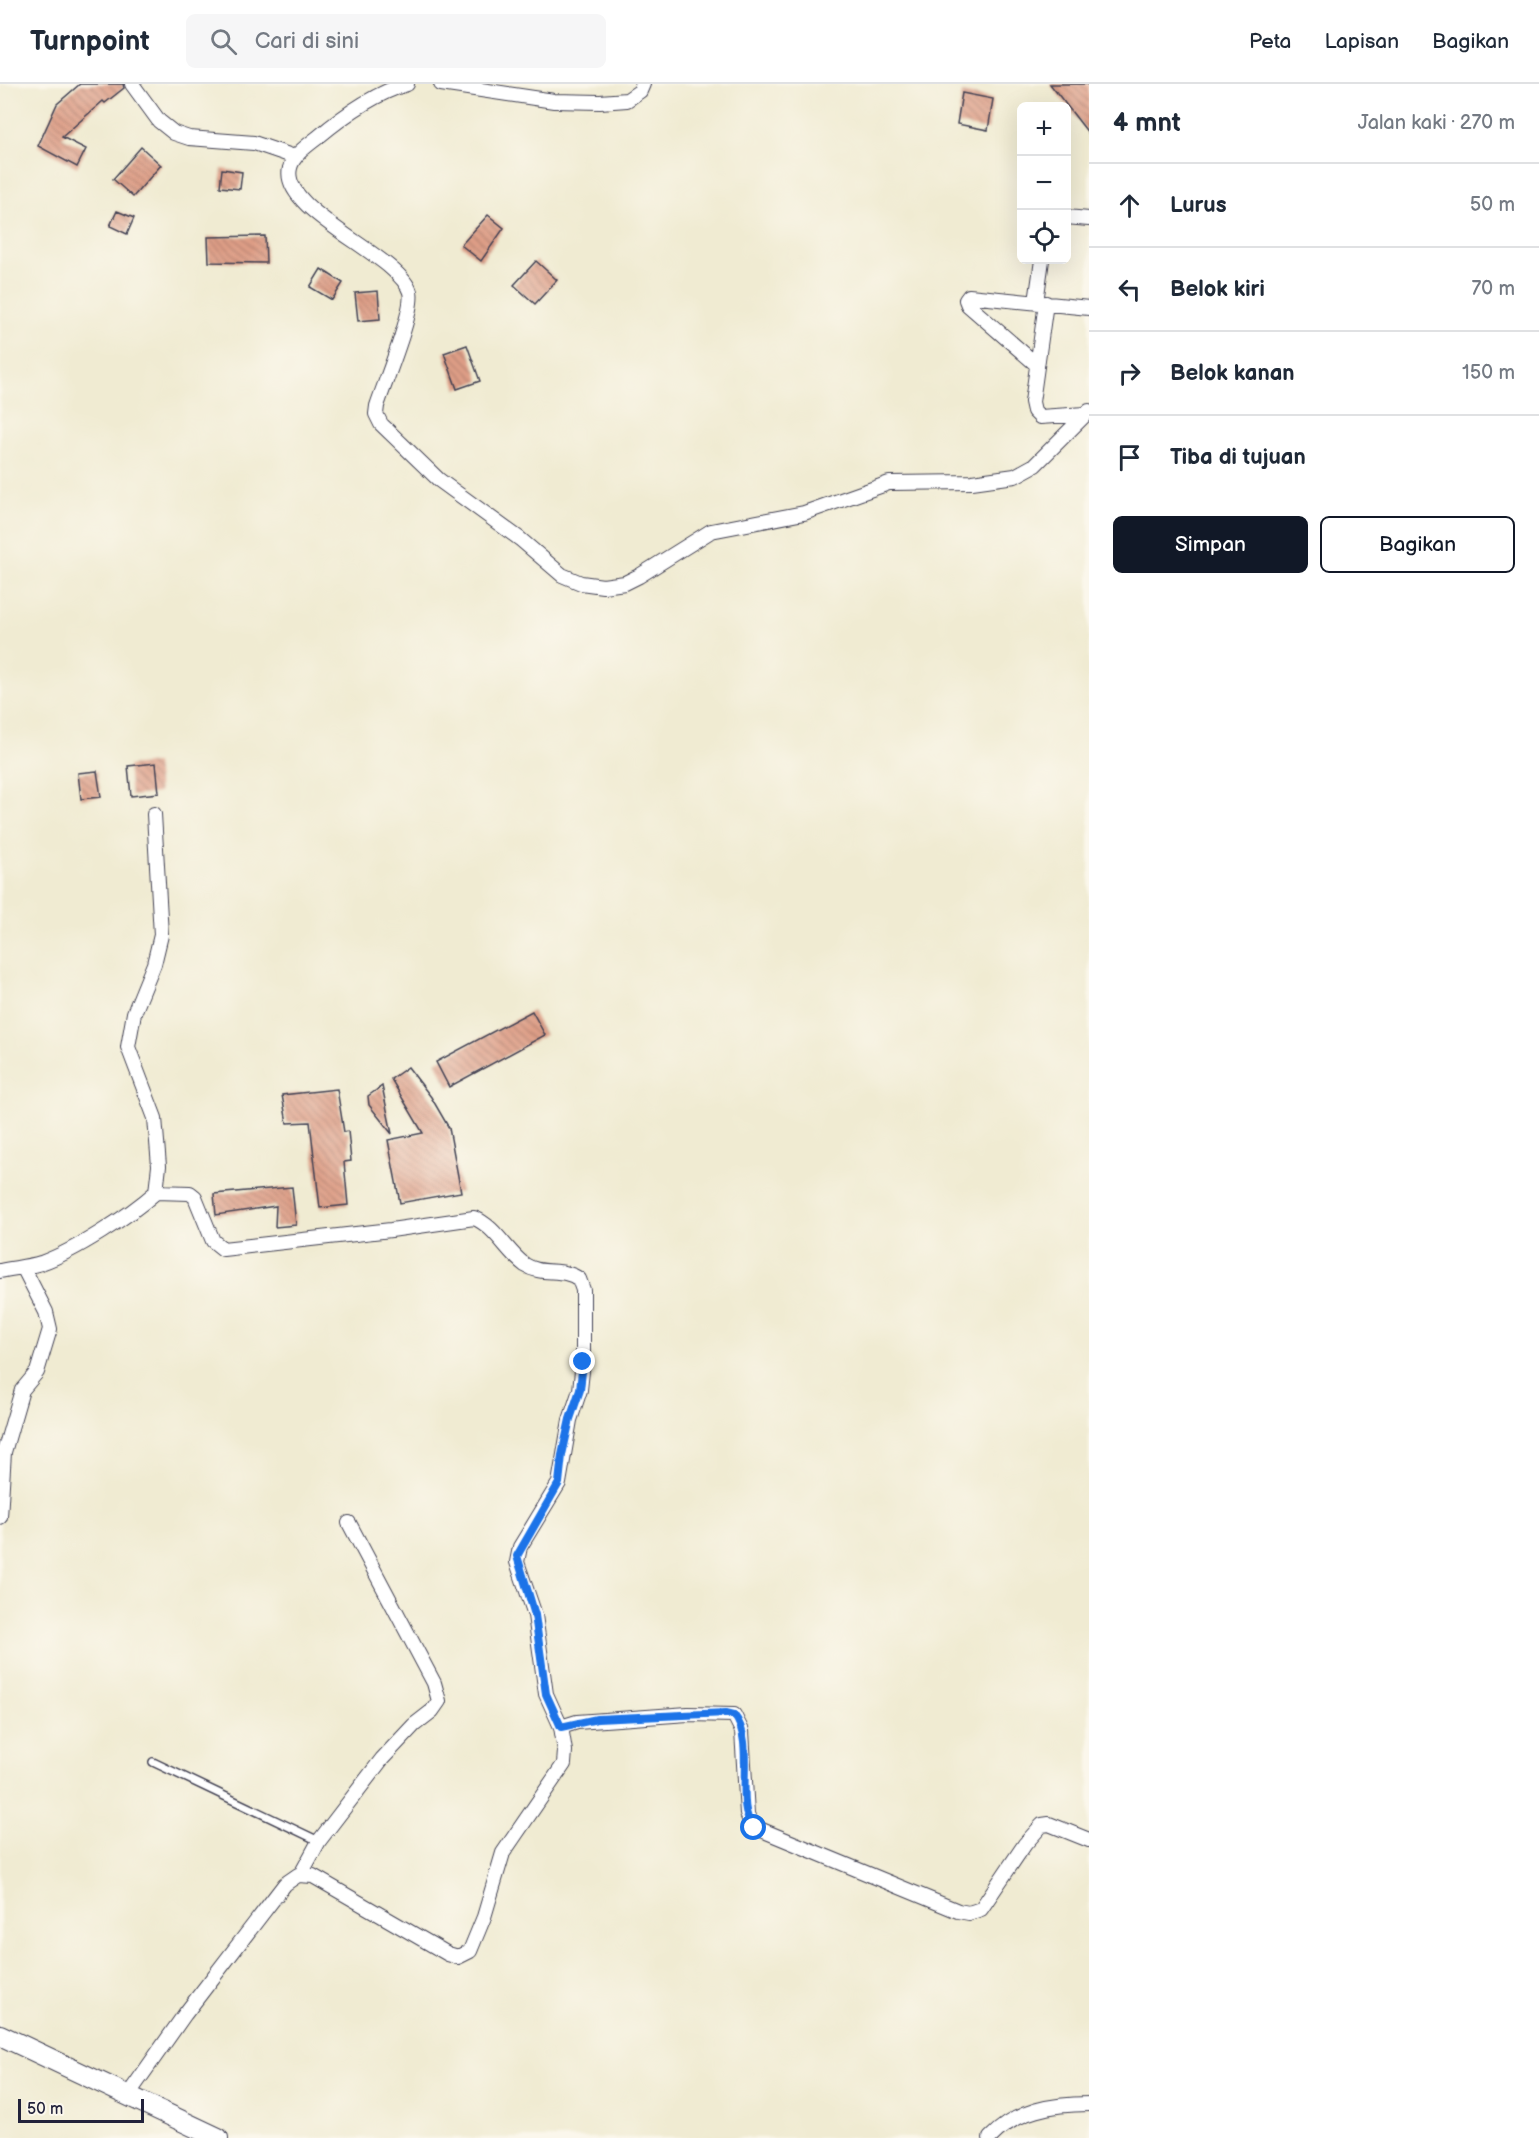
<!DOCTYPE html>
<html lang="id">
<meta charset="utf-8">
<style>
body{margin:0;font-family:"Balsamiq Sans",sans-serif;background:#f6f6f7;color:#1f2937}
.controls{position:absolute;right:18px;top:18px;display:grid;overflow:hidden;border-radius:9px;box-shadow:0 6px 24px #0002}
.controls button{width:54px;height:54px;display:grid;place-items:center;padding:0;border:0;border-bottom:2px solid #e0e1e3;background:#fff;color:#1f2937;font:30px sans-serif}
.scale{position:absolute;left:18px;bottom:15px;width:126px;box-sizing:border-box;padding-left:6px;border:3px solid #22223b;border-top:0;font-size:16px;line-height:21px;white-space:nowrap;color:#22223b;-webkit-text-stroke:4px #fbf7ec;paint-order:stroke}
.stop{position:absolute;width:18px;height:18px;margin:-14px;border:4px solid #1a73e8;border-radius:50%;background:#fff}
.stop.end{background:#1a73e8;border-color:#fff;box-shadow:0 2px 6px #0008}
.list{margin:0;padding:0;list-style:none}
h2{display:flex;justify-content:space-between;align-items:center;height:78px;margin:0;padding:0 24px;font-size:26px}
h2 small{font-size:20px;font-weight:400;color:#747a83}
.list li{display:grid;grid-template-columns:39px 1fr auto;gap:18px;align-items:center;box-sizing:border-box;height:84px;padding:0 24px;border-top:2px solid #e0e1e3}
.list b{display:block;font-size:22px;white-space:nowrap}
.list em{font-size:20px;font-style:normal;color:#747a83}
.actions{display:flex;gap:12px;padding:18px 24px}
.actions a{flex:1;padding:14px 0;border:2px solid #111827;border-radius:9px;text-align:center;font-size:21px;color:#111827}
.actions .main{background:#111827;color:#fff}
.icon{flex:none;width:33px;height:33px;fill:none;stroke:currentColor;stroke-width:2;stroke-linecap:round;stroke-linejoin:round}
.map{position:relative;flex:none;width:1089px;height:2054px;overflow:hidden}
header{display:flex;align-items:center;gap:36px;box-sizing:border-box;height:84px;padding:0 30px;background:#fff;border-bottom:2px solid #e0e1e3}
header strong{font-size:28px}
nav{display:flex;gap:33px;margin-inline-start:auto;font-size:21px}
.search{width:420px;height:54px;background:#f6f6f7;display:flex;align-items:center;gap:15px;box-sizing:border-box;padding:0 21px;border-radius:9px;color:#747a83;font-size:22px}
main{display:flex}
aside{flex:1;background:#fff}
.map>svg:first-child{display:block}
.building{fill:url(#building-back-hatch)}
.lines{fill:none;stroke-linecap:round;stroke-linejoin:round}
.lane-casing{stroke:#414052;stroke-width:10}
.street-casing{stroke:#414052;stroke-width:16}
.secondary-casing{stroke:#414052;stroke-width:22}
.lane{stroke:#fff;stroke-width:7}
.street{stroke:#fff;stroke-width:14}
.secondary{stroke:#fff;stroke-width:20}
.route{stroke:#1a73e8;stroke-width:8}
</style>
<header>
<strong>Turnpoint</strong>
<div class="search"><svg class="icon" aria-label="search" viewBox="0 0 24 24"><circle cx="10" cy="10" r="6"/><path d="M15 15l6 6"/></svg>Cari di sini</div>
<nav><a>Peta</a><a>Lapisan</a><a>Bagikan</a></nav>
</header>
<main>
<div class="map">
<svg width="1089" height="2054" viewBox="0 0 1089 2054">
<defs>
<pattern id="building-back-hatch" width="6" height="6" patternUnits="userSpaceOnUse" patternTransform="scale(1.5)"><rect width="6" height="6" fill="#de9e86"/><path d="M-1 5l2 2M0 0l6 6M5-1l2 2" fill="none" stroke="#b4806f"/></pattern>
</defs>
<rect width="100%" height="100%" fill="#fbf7ec"/>
<filter id="ink" filterUnits="userSpaceOnUse"><feTurbulence type="fractalNoise" baseFrequency=".0167" numOctaves="2"/><feDisplacementMap in="SourceGraphic" scale="12" xChannelSelector="R" yChannelSelector="G"/><feConvolveMatrix kernelMatrix="1 2 1 2 8 2 1 2 1" color-interpolation-filters="sRGB"/></filter>
<filter id="wash" filterUnits="userSpaceOnUse"><feTurbulence type="fractalNoise" baseFrequency=".008" numOctaves="4" result="noise"/><feDisplacementMap in="SourceGraphic" scale="24" xChannelSelector="R" yChannelSelector="G"/><feGaussianBlur stdDeviation="1.35" result="paint"/><feColorMatrix in="noise" values="0 0 0 0 0 0 0 0 0 0 0 0 0 0 0 0 0 1.4 0 .05"/><feComposite in="paint" operator="in"/></filter>
<g filter="url(#wash)">
<rect width="100%" height="100%" fill="#f0ebd2"/>
<g id="blocks">
<path class="building" d="M80,0H123L124,4L105,19L103,17L62,53L86,65L77,83L38,62L57,20Z
M1050,0H1089V50Z
M962,9L993,15L988,46L957,40Z
M141,63L161,81L133,113L113,95Z
M222,85L242,88L240,105L220,103Z
M117,127L134,134L127,150L110,142Z
M488,131L504,144L481,177L461,161Z
M265,152L266,179L209,178L208,153Z
M536,177L557,196L535,220L514,201Z
M321,185L343,199L332,216L310,203Z
M378,207L380,235L358,237L355,209Z
M467,261L480,297L457,305L444,269Z
M156,679L159,709L131,712L128,682Z
M97,687L101,713L81,715L78,689Z
M532,927L545,951L449,1003L436,978Z
M408,983L431,1013L449,1044L461,1108L400,1119L388,1056L423,1049L391,995Z
M382,1002L392,1050L369,1021L368,1012Z
M337,1005L344,1048L348,1047L351,1077L344,1078L348,1121L320,1124L310,1038L287,1039L282,1011Z
M292,1103L296,1141L275,1143L276,1122L216,1131L214,1110Z"/>
</g>
</g>
<g filter="url(#ink)">
<use href="#blocks" fill-opacity="0" stroke="#414052" stroke-width="1.5"/>
<g class="lines">
<g class="lane-casing">
<path id="lane" d="M153,1678L319,1757"/>
</g>
<g class="street-casing">
<path id="street" d="M132,0L159,37L174,49L189,54L254,59L295,73
M407,0C375,9 343,32 317,54C308,61 293,71 290,84C279,127 400,172 410,208C415,226 384,300 377,322L376,330L381,340L439,396L520,455L562,491L581,499L603,502L625,499L639,492L711,447L804,429L889,399L972,398L1015,392L1035,381L1089,327
M441,0L554,17L600,18L627,16L640,7L643,0
M1066,133L1089,135
M1036,218L1042,176
M1046,219L1032,318L1034,327L1040,333L1085,330
M1037,281L968,221L966,216L969,212L1089,224
M156,1108L190,1109L195,1113L213,1157L223,1165L391,1146L474,1134C495,1142 507,1168 525,1181C542,1192 563,1183 579,1195L583,1206V1278L580,1306L570,1336L559,1399L520,1463L517,1478L535,1531L546,1610L561,1643
M0,1187C14,1184 28,1183 41,1179C75,1167 129,1132 156,1108L159,1082L155,1034L128,963L134,929L154,880L161,851L154,730
M0,1433L4,1368L22,1306L37,1288L50,1245L46,1228L23,1183
M301,1790L319,1757L382,1675L414,1641L432,1627L439,1617L434,1599L349,1439
M128,2011L185,1930L285,1800L298,1791L313,1792L448,1870L458,1873L470,1867L484,1833L503,1769L564,1680L565,1667L561,1643L577,1638L688,1630L734,1631L742,1647L747,1730L752,1742L958,1827L969,1829L981,1825L1025,1760L1042,1741L1049,1740L1089,1756
M990,2054C1016,2026 1053,2020 1089,2020"/>
</g>
<g class="secondary-casing">
<path id="secondary" d="M0,1951L218,2054"/>
</g>
<use href="#lane" class="lane"/>
<use href="#street" class="street"/>
<use href="#secondary" class="secondary"/>
</g>
</g>
<g class="lines" filter="url(#ink)">
<path class="route" d="M583,1278L580,1306L570,1335L562,1371L559,1399L517,1472L535,1531L546,1610L561,1643L597,1635L726,1629L734,1631C757,1658 733,1724 754,1744"/>
</g>
</svg>
<div class="controls">
<button>+</button>
<button>−</button>
<button><svg class="icon" aria-label="locate" viewBox="0 0 24 24"><circle cx="12" cy="12" r="6"/><path d="M12 2v4M12 18v4M2 12h4M18 12h4"/></svg></button>
</div>
<div class="scale">50 m</div>
<div class="stop" style="left:754px;top:1744px"></div>
<div class="stop end" style="left:583px;top:1278px"></div>
</div>
<aside>
<h2>4 mnt<small>Jalan kaki · 270 m</small></h2>
<ul class="list">
<li><svg class="icon" aria-label="ahead" viewBox="0 0 24 24"><path d="M12 20V5M6 11l6-6 6 6"/></svg><div><b>Lurus</b></div><em>50 m</em></li>
<li><svg class="icon" aria-label="left" viewBox="0 0 24 24"><path d="M17 20v-9H6M10 6l-5 5 5 5"/></svg><div><b>Belok kiri</b></div><em>70 m</em></li>
<li><svg class="icon" aria-label="right" viewBox="0 0 24 24"><path d="M7 20v-9h11M14 6l5 5-5 5"/></svg><div><b>Belok kanan</b></div><em>150 m</em></li>
<li><svg class="icon" aria-label="arrive" viewBox="0 0 24 24"><path d="M6 21V4h12l-3 4 3 4H6"/></svg><div><b>Tiba di tujuan</b></div></li>
</ul>
<div class="actions"><a class="main">Simpan</a><a>Bagikan</a></div>
</aside>
</main>
